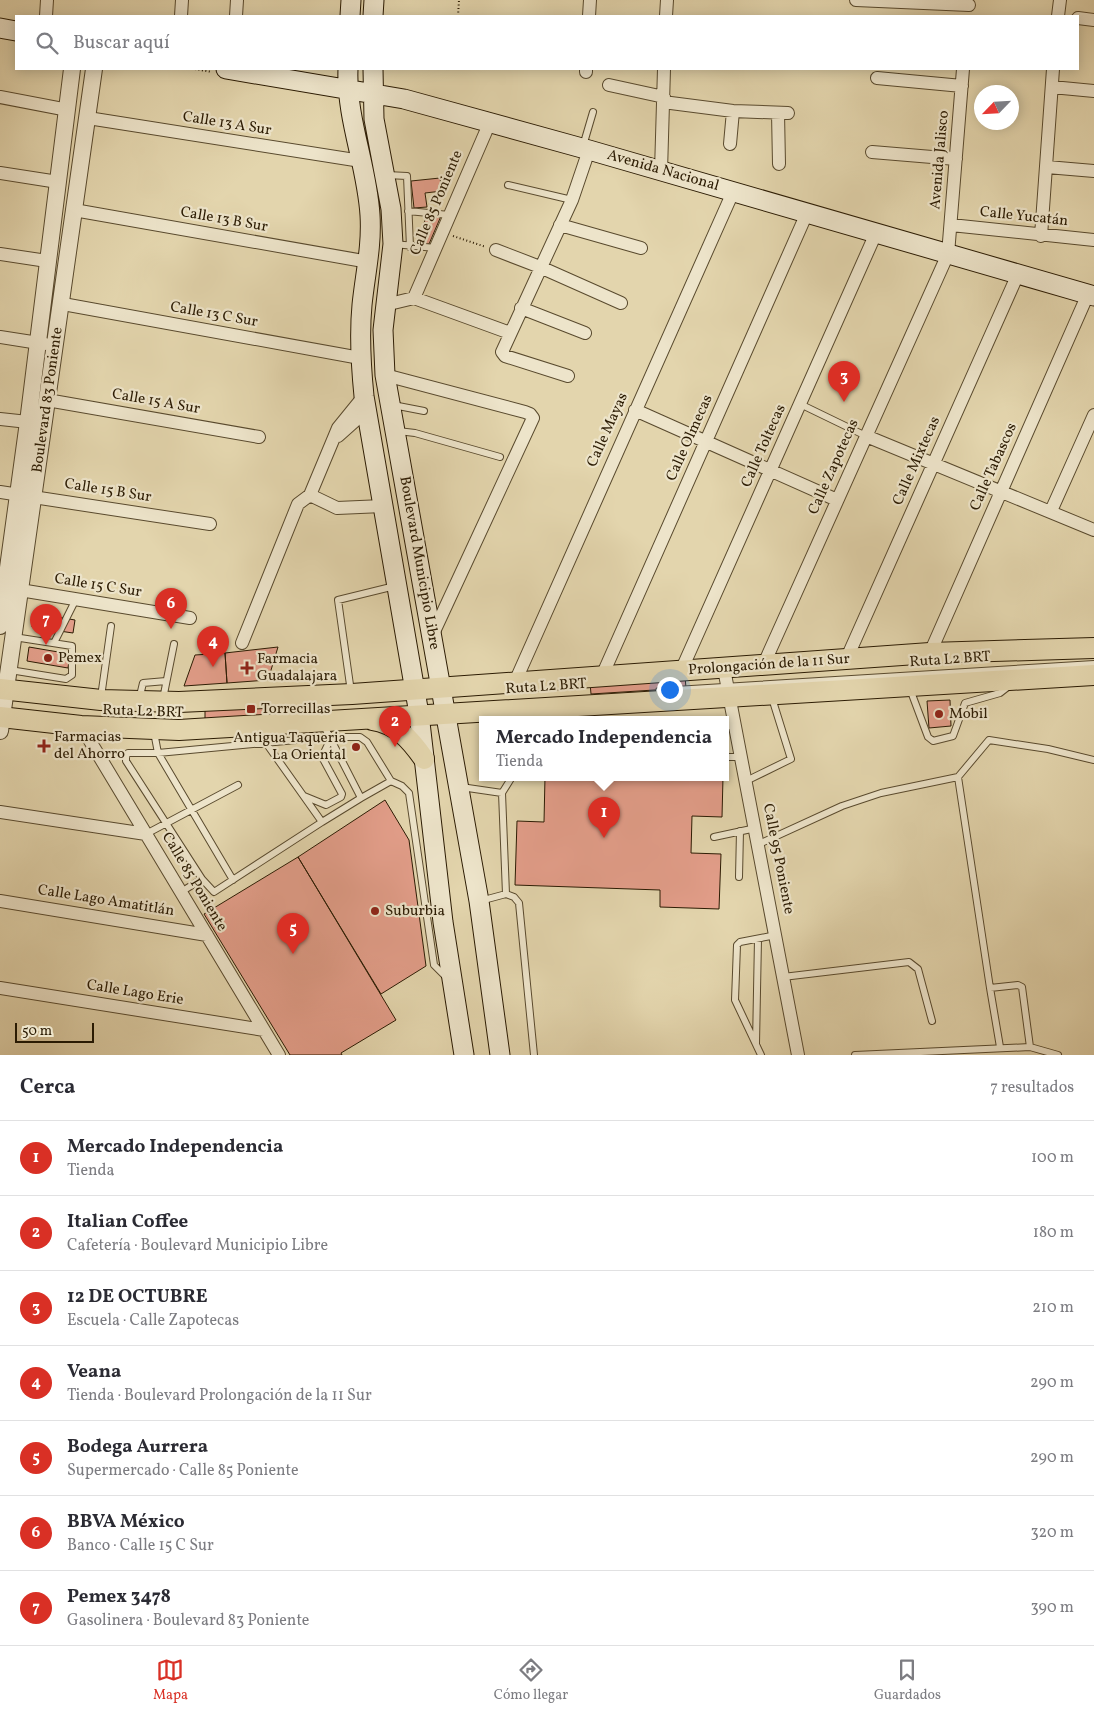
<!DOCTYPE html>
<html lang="es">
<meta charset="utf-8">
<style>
body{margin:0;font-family:Vollkorn,serif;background:#f2f2f3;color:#2b2b33}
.compass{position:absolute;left:974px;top:85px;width:45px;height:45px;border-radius:50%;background:#fff;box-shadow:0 2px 12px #0003;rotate:245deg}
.scale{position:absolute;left:15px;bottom:12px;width:79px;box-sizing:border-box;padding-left:5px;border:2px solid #2b1b03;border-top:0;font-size:14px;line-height:18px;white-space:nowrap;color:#2b1b03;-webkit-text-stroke:4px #ede4ca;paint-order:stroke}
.you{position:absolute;left:669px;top:689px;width:18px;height:18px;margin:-12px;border:4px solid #fff;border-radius:50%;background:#1a73e8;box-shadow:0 0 0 8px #1a73e833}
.badge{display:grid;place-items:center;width:32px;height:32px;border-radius:50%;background:#d93025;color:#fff;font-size:16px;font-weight:700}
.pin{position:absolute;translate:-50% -41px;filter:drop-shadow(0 1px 2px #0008)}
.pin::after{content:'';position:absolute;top:26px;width:18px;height:15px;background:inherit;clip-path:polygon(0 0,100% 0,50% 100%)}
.popup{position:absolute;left:479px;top:716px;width:250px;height:65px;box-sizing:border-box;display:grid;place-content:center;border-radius:0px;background:#fff;filter:drop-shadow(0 1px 4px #0005);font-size:16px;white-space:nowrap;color:#7c7c81}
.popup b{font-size:19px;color:#2b2b33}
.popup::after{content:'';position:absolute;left:50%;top:100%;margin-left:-10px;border:10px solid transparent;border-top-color:#fff}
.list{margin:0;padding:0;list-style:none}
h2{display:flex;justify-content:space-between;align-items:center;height:65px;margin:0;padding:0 20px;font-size:21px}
h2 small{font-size:16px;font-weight:400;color:#7c7c81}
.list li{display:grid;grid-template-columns:32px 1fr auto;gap:15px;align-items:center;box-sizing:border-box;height:75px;padding:0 20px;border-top:1px solid #e1e1e2}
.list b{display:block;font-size:19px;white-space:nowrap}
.list p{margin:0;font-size:16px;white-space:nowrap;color:#7c7c81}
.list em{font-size:16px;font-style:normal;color:#7c7c81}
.icon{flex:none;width:28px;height:28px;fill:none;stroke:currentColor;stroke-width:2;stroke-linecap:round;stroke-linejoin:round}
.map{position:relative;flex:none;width:1094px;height:1055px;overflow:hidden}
.search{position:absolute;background:#fff;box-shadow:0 2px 12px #0003;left:15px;right:15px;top:15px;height:55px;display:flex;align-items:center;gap:12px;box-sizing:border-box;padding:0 18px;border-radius:0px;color:#7c7c81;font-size:19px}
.sheet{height:590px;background:#fff}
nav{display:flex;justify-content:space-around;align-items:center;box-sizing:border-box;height:70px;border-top:1px solid #e1e1e2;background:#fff;font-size:14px;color:#7c7c81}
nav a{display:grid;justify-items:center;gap:2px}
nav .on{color:#d93025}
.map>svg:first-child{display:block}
.building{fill:#e39e8a;stroke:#2b1b03}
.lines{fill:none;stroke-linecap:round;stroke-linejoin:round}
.service-casing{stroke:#594a2e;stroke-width:8}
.minor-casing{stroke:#594a2e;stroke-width:14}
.tertiary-casing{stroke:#594a2e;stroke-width:18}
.secondary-casing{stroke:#2b1b03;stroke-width:21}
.primary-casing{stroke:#2b1b03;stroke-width:22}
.path{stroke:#2b1b03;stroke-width:2;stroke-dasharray:1 2.5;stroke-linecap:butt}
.service{stroke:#ede4ca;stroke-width:6}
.minor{stroke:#ede4ca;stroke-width:12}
.tertiary{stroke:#ede4ca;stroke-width:16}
.secondary{stroke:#ede4ca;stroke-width:19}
.primary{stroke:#e3d5ad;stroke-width:20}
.poi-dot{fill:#8f2418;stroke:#ede4ca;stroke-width:2}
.labels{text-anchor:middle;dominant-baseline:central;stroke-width:4.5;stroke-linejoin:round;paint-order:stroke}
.street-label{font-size:15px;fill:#2b1b03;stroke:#ede4ca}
.poi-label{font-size:15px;fill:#2b1b03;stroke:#ede4ca;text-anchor:start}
</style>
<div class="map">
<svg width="1094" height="1055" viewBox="0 0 1094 1055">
<rect width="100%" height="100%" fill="#e3d5ad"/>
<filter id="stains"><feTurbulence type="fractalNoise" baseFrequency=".004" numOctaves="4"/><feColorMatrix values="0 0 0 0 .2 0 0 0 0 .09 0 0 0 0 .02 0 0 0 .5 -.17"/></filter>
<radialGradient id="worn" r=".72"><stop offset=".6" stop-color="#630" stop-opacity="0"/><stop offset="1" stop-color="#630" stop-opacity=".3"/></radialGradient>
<path class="building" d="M440,178L442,191L425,193L427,207L414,208L411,181Z
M441,216L429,244L415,246L426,218Z
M34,613L75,620L73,633L32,627Z
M29,647L70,654L68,668L27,661Z
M278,647L268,680L227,683L225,653Z
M225,653L227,683L184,686L195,655Z
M685,676L686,688L591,694L590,683Z
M950,700L951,726L929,728L927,701Z
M300,703L301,715L205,719V708Z
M545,777H723L722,817L692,816L691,853L721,854L719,909L660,907V890L515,885L517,821L544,822Z
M385,800L409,840L426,966L381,994L298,857Z
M298,857L396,1020L341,1053L342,1055H290L204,914Z"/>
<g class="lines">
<g class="service-casing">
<path id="service" d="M583,146L593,112
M387,175L407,176L410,247
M508,185L572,200
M408,211L449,215
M394,244L435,248
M800,404L866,436
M393,405L424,411
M398,431L415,433L500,457
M54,643L76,599
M10,670L66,679L72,675V646L14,637
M910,689L928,737L933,741L953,736L965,703L1000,693L1009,686
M659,691L1094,664
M351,692L338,600L395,586
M101,697L111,626
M163,699L174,644
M139,700L143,683L166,681
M725,726H735
M154,732L158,753L233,880
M266,743L322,822L361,798
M725,757H742
M512,777L502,793L506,894L514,897L519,903L534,1055
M958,777L990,988
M391,781L402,786L409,793L434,965L448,979
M746,781L791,759L772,698
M461,787L502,793
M304,796L326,805L341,797L342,794L322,757L330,740
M146,834L238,785
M714,837L756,828
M759,844L842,806L881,793L958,777L989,740L1048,749L1094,760
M739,877L740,831
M202,879L126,761V756L128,753H158L328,737H360L367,742L391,781L361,798L323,724
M181,892L202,879L214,892L322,822
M480,901L506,894
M783,977L909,962L918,969L932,1021
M756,1044L758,939
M1000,1047L990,988L1018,985L1022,987L1030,1047
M761,1055L735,1000L737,945L740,942L776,935
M855,1055L1030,1047L1058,1055"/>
</g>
<g class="minor-casing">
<path id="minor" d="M856,0L969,5
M46,16L47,0
M181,16L182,0
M236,16L237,0
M589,16L590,0
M666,16L667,0
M1058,16L1060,0
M1078,18L1094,20
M586,72V69
M877,78L962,86
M609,85L664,97
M1052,87L1094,91
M0,97L68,110
M663,102L733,111L788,113
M778,113L779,164
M88,118L361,161
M730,144L733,111
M872,152L956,159
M1047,167L1094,171
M661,171L664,69
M0,173L58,182
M74,210L369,262
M560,225L641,248
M951,225L1094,240
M1041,236L1053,69
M496,250L540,267L621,303
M0,254L47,261
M414,298L490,122
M63,304L360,358
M385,305L414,298L510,333
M521,308L585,333
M0,337L45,344
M385,375L525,412L530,414L533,418L432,636
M568,376L505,356L502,352L572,200L589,150
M47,400L259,437
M635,410L837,500
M0,419L28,422
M338,436L366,411
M866,436L1094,530
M0,492L210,524
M310,495L337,508L383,506
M1051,511L1094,415
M12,591L20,590L190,618
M242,643L298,504L310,495L338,428L364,396
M930,653L1088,294
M846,660L1018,274
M763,666L948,254L963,69
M724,669L798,1055
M681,671L876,233
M602,676L807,213
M515,682L733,192
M81,726L279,1055
M0,812L146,834
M0,901L207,935
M0,988L264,1030"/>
</g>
<g class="tertiary-casing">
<path id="tertiary" d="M0,626L28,422L72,69
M0,731L94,69"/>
</g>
<g class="secondary-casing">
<path id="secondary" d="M350,16L351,0
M373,16L374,0
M0,28L16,31
M226,69L404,99L589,150L1094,296
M348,69C346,119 367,165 370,215C372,246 365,275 362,305C359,336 361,366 364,396L419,714L443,922L464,1055
M373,69L374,119L391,209L393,244L383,330L385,375L479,901L500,1055"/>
</g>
<g class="primary-casing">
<path id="primary" d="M0,689L101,700L179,702L352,694L930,653L1094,648
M0,717L81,726L179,730L1094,675
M372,720C397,724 410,739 424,759"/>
</g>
<path class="path" d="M458,16L459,0
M195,69L212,72
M453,236L486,247"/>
<use href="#service" class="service"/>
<use href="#minor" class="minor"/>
<use href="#tertiary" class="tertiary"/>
<use href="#secondary" class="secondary"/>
<use href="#primary" class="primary"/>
</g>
<g class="poi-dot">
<circle cx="48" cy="658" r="5"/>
<path d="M244.5 660.5h5v5h5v5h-5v5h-5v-5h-5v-5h5z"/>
<rect x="246" y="704" width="10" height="10" rx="2.5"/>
<circle cx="939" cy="714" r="5"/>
<path d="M41.5 738.5h5v5h5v5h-5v5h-5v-5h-5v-5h5z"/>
<circle cx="356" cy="747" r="5"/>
<circle cx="375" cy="911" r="5"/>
</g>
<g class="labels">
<g class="street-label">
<text transform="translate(227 124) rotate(9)">Calle 13 A Sur</text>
<text transform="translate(940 160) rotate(-85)">Avenida Jalisco</text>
<text transform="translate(663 171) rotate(16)">Avenida Nacional</text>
<text transform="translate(437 203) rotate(-67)">Calle 85 Poniente</text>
<text transform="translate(1024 217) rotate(6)">Calle Yucatán</text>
<text transform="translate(224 220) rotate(10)">Calle 13 B Sur</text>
<text transform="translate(214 315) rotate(10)">Calle 13 C Sur</text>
<text transform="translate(48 400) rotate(-82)">Boulevard 83 Poniente</text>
<text transform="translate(156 402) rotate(10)">Calle 15 A Sur</text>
<text transform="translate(608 430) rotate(-66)">Calle Mayas</text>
<text transform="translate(690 438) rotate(-66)">Calle Olmecas</text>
<text transform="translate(764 446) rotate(-66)">Calle Toltecas</text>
<text transform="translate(917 461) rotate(-66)">Calle Mixtecas</text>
<text transform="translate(834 467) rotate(-66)">Calle Zapotecas</text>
<text transform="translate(994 467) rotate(-66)">Calle Tabascos</text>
<text transform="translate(108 491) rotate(9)">Calle 15 B Sur</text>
<text transform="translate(419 563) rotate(80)">Boulevard Municipio Libre</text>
<text transform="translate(98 586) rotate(9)">Calle 15 C Sur</text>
<text transform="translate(950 660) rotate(-4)">Ruta L2 BRT</text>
<text transform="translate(769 665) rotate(-4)">Prolongación de la 11 Sur</text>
<text transform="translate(546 687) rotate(-4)">Ruta L2 BRT</text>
<text transform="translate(143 712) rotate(2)">Ruta L2 BRT</text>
<text transform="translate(778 859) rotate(79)">Calle 95 Poniente</text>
<text transform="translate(194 882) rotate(59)">Calle 85 Poniente</text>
<text transform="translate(106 901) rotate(9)">Calle Lago Amatitlán</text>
<text transform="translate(135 993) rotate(9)">Calle Lago Erie</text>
</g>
<g class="poi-label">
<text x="58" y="658">Pemex</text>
<text x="257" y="659">Farmacia<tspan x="257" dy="17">Guadalajara</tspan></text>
<text x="261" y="709">Torrecillas</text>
<text x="949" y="714">Mobil</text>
<text x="54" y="737">Farmacias<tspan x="54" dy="17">del Ahorro</tspan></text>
<text x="346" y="738" text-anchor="end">Antigua Taqueria<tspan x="346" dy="17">La Oriental</tspan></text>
<text x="385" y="911">Suburbia</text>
</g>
</g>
<rect width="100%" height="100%" filter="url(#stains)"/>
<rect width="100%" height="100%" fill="url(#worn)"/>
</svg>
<svg class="compass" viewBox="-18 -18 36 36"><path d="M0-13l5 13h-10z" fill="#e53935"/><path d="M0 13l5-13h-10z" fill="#7c7c81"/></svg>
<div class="scale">50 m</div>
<div class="you"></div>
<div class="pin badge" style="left:604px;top:838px">1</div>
<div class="popup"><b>Mercado Independencia</b>Tienda</div>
<div class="pin badge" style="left:395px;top:747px">2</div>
<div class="pin badge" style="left:844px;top:402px">3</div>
<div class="pin badge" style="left:213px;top:667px">4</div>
<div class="pin badge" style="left:293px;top:954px">5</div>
<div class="pin badge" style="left:171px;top:629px">6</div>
<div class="pin badge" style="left:46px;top:645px">7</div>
<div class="search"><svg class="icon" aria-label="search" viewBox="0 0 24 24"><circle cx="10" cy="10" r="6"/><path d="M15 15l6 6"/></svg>Buscar aquí</div>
</div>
<section class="sheet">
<h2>Cerca<small>7 resultados</small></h2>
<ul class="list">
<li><span class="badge">1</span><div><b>Mercado Independencia</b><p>Tienda</p></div><em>100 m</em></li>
<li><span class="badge">2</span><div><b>Italian Coffee</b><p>Cafetería · Boulevard Municipio Libre</p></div><em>180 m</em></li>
<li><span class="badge">3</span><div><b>12 DE OCTUBRE</b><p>Escuela · Calle Zapotecas</p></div><em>210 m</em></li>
<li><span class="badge">4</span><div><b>Veana</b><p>Tienda · Boulevard Prolongación de la 11 Sur</p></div><em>290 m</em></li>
<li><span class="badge">5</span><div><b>Bodega Aurrera</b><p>Supermercado · Calle 85 Poniente</p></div><em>290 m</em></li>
<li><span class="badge">6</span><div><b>BBVA México</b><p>Banco · Calle 15 C Sur</p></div><em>320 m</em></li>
<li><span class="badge">7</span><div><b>Pemex 3478</b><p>Gasolinera · Boulevard 83 Poniente</p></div><em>390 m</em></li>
</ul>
</section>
<nav>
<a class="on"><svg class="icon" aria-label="map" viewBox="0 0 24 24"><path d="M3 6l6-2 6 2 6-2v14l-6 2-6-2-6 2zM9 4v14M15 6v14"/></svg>Mapa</a>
<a><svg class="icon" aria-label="directions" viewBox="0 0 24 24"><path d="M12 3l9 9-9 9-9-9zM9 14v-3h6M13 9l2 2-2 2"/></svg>Cómo llegar</a>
<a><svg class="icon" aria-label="saved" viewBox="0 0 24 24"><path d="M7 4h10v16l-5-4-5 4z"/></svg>Guardados</a>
</nav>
